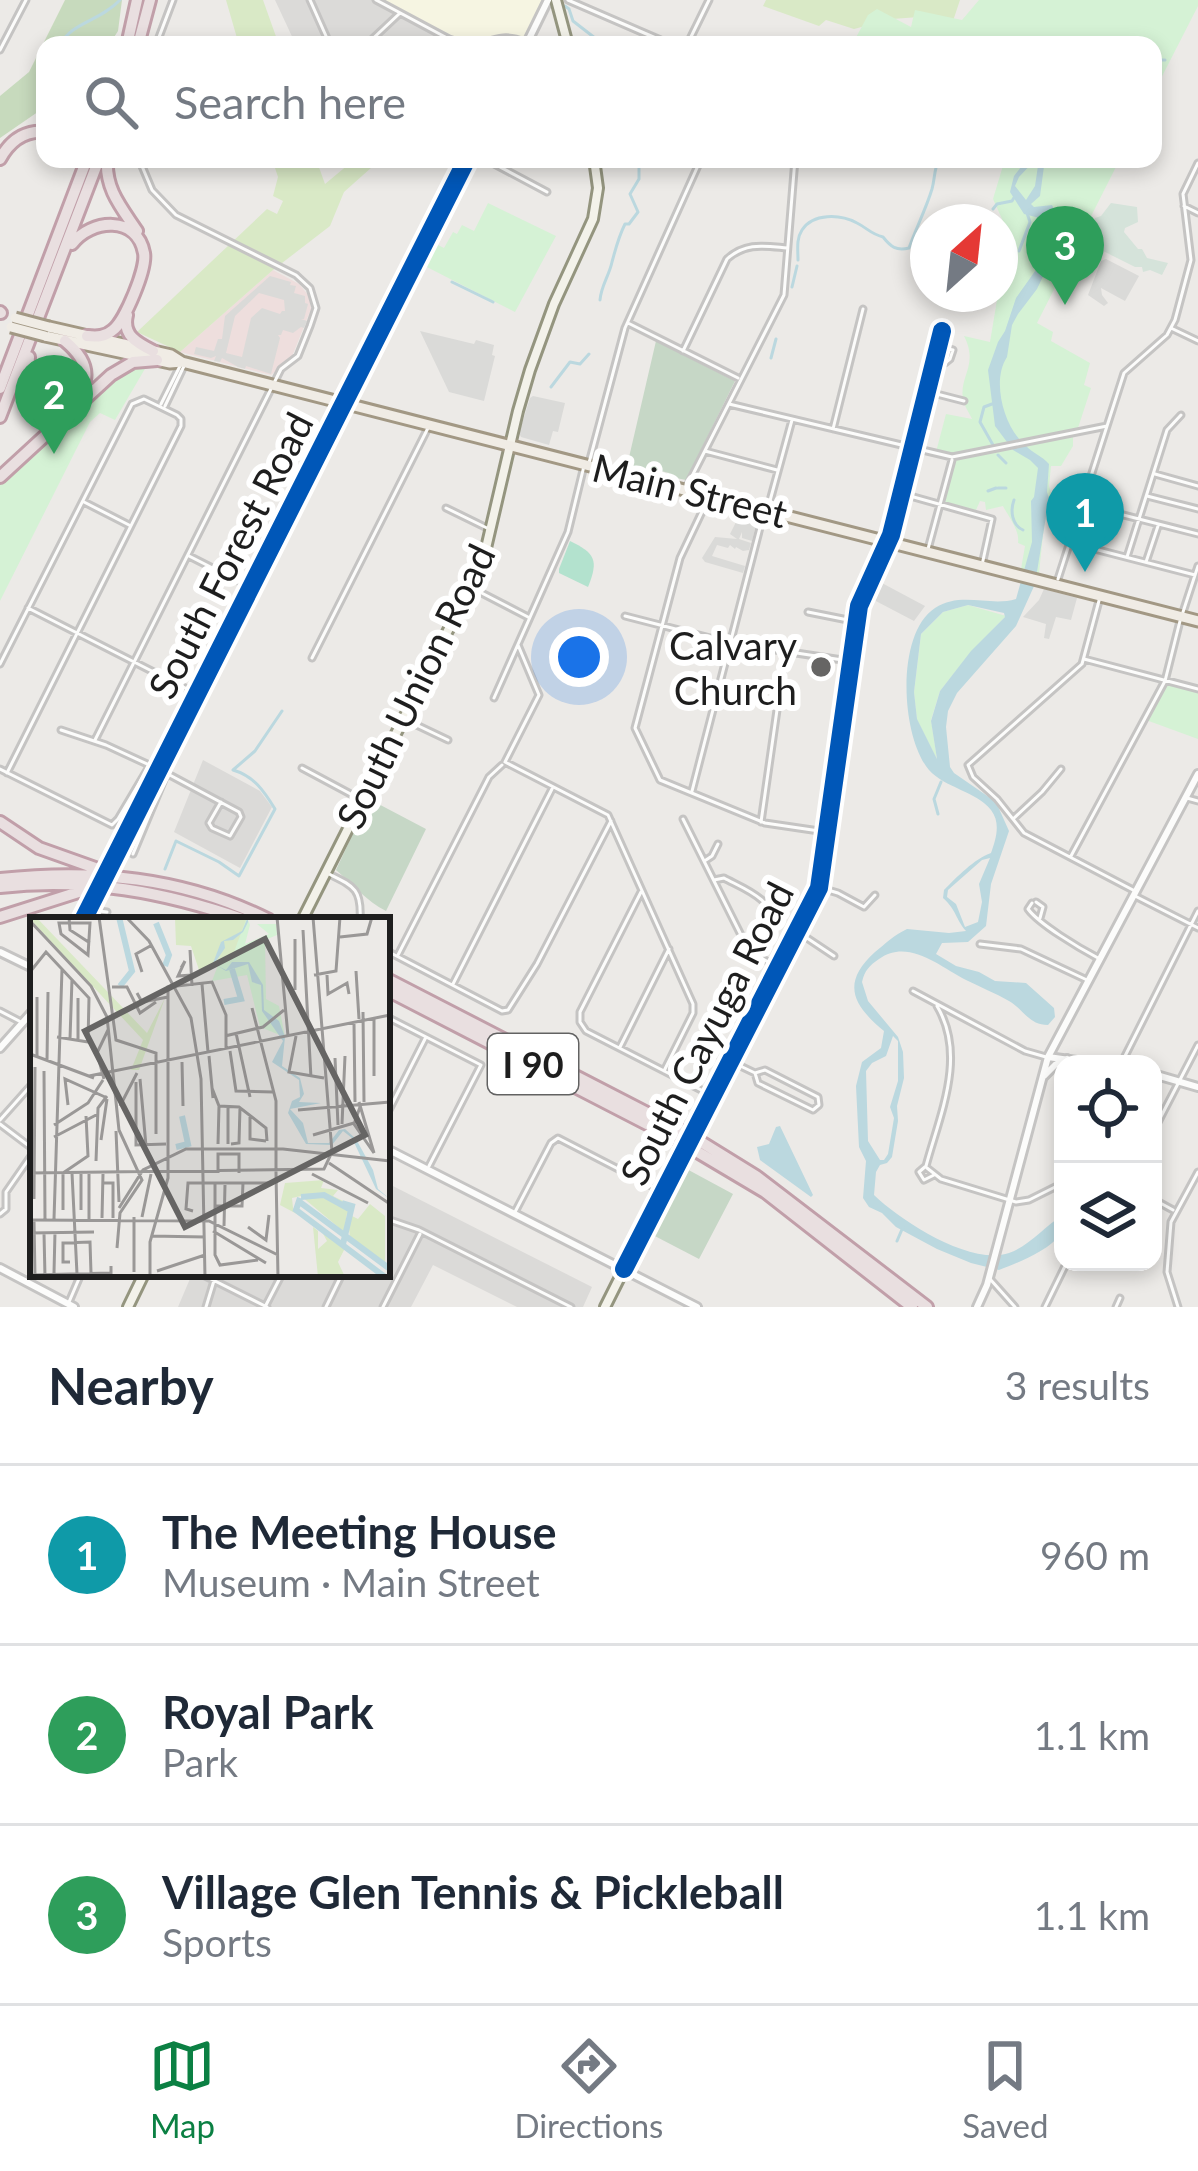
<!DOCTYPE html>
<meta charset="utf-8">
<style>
body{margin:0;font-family:Lato,sans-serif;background:#f2f2f3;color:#1f2937}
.controls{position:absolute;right:36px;bottom:36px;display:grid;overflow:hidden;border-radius:24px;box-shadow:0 6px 18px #0003}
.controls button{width:108px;height:108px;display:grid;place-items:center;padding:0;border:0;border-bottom:3px solid #e0e1e3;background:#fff;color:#1f2937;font:60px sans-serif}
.compass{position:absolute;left:910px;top:204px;width:108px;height:108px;border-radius:50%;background:#fff;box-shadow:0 6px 18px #0003;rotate:27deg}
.you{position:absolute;left:579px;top:657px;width:42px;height:42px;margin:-30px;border:9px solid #fff;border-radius:50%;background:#1a73e8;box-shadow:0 0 0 18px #1a73e833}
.badge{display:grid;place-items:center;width:78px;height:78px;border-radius:50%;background:#0b8043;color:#fff;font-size:39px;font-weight:700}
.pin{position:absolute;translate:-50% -99px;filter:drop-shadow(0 3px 6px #0008)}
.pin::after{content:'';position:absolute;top:63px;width:42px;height:36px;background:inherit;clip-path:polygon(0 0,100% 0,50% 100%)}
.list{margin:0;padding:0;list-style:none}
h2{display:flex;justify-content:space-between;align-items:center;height:156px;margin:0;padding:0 48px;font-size:51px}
h2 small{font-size:39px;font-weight:400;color:#747a83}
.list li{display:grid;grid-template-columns:78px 1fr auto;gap:36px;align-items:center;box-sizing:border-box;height:180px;padding:0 48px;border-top:3px solid #e0e1e3}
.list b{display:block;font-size:45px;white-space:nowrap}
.list p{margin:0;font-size:39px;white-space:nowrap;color:#747a83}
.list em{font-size:39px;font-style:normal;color:#747a83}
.icon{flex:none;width:66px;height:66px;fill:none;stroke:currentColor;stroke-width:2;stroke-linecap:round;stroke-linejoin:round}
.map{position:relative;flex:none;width:1198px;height:1307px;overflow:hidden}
.search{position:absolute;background:#fff;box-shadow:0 6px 18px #0003;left:36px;right:36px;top:36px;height:132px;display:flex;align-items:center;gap:30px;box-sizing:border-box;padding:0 42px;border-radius:24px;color:#747a83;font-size:45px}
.sheet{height:696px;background:#fff}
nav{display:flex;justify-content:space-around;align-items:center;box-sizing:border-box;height:168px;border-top:3px solid #e0e1e3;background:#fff;font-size:33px;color:#747a83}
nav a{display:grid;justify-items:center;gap:6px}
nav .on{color:#0b8043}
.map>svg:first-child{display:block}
.residential{fill:#dbdad8}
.commercial{fill:#eededd}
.education{fill:#f6f5e2}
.religious{fill:#dadad8;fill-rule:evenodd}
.grass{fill:#d9e9c6}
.forest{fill:#c7dabd}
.wetland{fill:#d5e3da}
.cemetery{fill:#c6d7c6}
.park{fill:#d5f2d5}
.pitch{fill:#b3e2ce}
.water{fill:#bbd8df;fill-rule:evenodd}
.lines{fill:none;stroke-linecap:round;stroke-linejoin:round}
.stream{stroke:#bbd8df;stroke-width:3}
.minor-casing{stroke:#c5c4c3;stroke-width:9}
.tertiary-casing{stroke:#c5c4c3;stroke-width:12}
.secondary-casing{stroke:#94957f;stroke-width:14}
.primary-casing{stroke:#a29884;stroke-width:15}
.motorway-casing{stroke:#c19fa9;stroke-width:16}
.minor{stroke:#fcfcfb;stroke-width:3}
.tertiary{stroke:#fcfcfb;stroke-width:6}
.secondary{stroke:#f3f2ea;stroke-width:8}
.primary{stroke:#f0ece5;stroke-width:9}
.motorway{stroke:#e9dfe0;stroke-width:10}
.tertiary-bridge-casing{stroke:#c5c4c3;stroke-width:12;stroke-linecap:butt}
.primary-bridge-casing{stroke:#a29884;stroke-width:15;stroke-linecap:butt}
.motorway-bridge-casing{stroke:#c19fa9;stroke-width:16;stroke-linecap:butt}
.tertiary-bridge{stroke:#fcfcfb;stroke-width:6}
.primary-bridge{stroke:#f0ece5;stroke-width:9}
.motorway-bridge{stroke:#e9dfe0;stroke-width:10}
.cycleway-casing{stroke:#fff;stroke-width:26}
.cycleway{stroke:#0057b8;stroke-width:18}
.poi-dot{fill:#666564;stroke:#fff;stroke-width:4.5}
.labels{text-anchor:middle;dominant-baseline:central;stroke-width:12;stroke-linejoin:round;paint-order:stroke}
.shield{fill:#fff;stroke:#626262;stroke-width:3}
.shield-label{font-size:36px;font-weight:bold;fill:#1e1e1e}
.street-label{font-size:39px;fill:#1e1e1e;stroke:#fff}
.poi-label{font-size:39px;fill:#1e1e1e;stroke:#fff;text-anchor:end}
.inset-river{fill:none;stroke:#bbd8df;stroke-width:6}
.inset-road{fill:none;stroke:#9a9897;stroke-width:3}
.view{fill:#666564;fill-opacity:0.15;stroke:#666564;stroke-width:6}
.inset-edge{fill:none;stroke:#1e1e1e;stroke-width:6}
</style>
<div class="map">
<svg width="1198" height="1307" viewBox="0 0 1198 1307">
<rect width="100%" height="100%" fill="#eceae7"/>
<path class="residential" d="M275,0H381L470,45H296Z
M203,760L260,791L272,807L240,868L174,832Z
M387,1183L592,1287L583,1307H517L433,1265L411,1307H178L192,1274H387Z"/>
<path class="commercial" d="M273,270L299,284L309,296L311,309L291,359L271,375L180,352Z"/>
<path class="education" d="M381,0H543L525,39L504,34L467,43Z"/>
<path class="religious" d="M1106,259L1139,276L1125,301L1101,288L1102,295L1108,303L1104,306L1088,295L1101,261Z
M270,276L291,282L290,285L296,286L294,293L305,296V303L308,304L304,319H301L307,321L304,328L301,327L293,333L283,330L281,335H278L280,338L271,374L246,366L245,369L238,367L222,358L220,362L214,361L216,356L211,358L194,354L196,347L214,351L218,339H222L225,316ZM259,293L284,300L285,311H282L280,314L262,308L251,318L242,357L226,353L235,316Z
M420,331L474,344L476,340L494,345L492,355L495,356L484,401L449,392Z
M533,396L565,403L558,432L553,431L549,445L521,437L519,433L530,398Z
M739,516L757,521L752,541L742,538V532L739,539L751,543L749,550L743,551L736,547L735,549L730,545L728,548L717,545L712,556L745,566L743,573L705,562L702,558L715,537L737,539L730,534Z
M880,582L925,606L914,621L872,599Z
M1044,589L1077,598L1071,620L1056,617L1049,639L1044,638L1046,624L1023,617L1039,600Z"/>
<path class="grass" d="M226,0H263L279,45H239Z
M766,0H960L953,21L933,16L892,19L854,29L826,20L819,26L763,6Z
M272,159H316L325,184L355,159H381L344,192L330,226L273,270L180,352L137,332L267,209L277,214L283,201L273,196L278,177Z"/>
<path class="forest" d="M65,0H122L118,31L109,45H45V107L0,138V96L29,72Z"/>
<path class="wetland" d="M1111,203L1137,207L1138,222L1125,228L1124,232L1138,249H1142L1147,258L1168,263L1162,275L1150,270L1143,272L1142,267H1135L1091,245L1093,237L1090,228L1095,218L1101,216Z"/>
<path class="cemetery" d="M656,341L735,381L686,480L671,477L669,473L657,470L653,473L627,466Z
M369,799L426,829L386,911C366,901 354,885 336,870Z
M683,1167L733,1194L699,1259L649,1233Z"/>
<path class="park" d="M979,0H1198V6L1153,94V45H852L868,15L877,9L911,27L915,10L962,20Z
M1005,159H1120L1037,323L1053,332L1051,341L1090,363L1084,385L1091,388L1077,431L1073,433V446L1061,466H1051L1049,486L1051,493L1044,525L1039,573L1021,569L1025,546L1018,543C1020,530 1008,516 1003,506L986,510L985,502L980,501L976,510L945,502L956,455L936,452L946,414L972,419C969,412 964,406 963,399C959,376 979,365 964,336L990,342L998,294H1000L1007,230L993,199Z
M488,203L556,236L515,312L419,263L430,241L444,248L453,232L457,234L462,225L474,231Z
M146,367L115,420L100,413L90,422L0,601V485L125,371Z
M968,605L1006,616L971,652L940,691L931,720L937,759L917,720L914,692L921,634L943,612Z
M1166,684L1198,692V739L1146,720Z"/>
<path class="pitch" d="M570,541C595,553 599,560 588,587L559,573V569Z"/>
<path class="water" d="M1027,159H1036L1019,177L1015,186L1026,200L1035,186L1039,159H1045L1040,196L1031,204L1034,207L1052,205L1067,237L1061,258L1048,266L1037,289L1018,314L1012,325L1007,357C991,381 1004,428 1026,446C1033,453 1042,456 1049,464L1047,492L1049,498L1035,584L1016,626L957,693L948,711L946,727L950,767L954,773L996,802L1009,831L991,884L986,926L968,942L942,943L936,954L956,966L979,972L995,981L1026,983L1054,1008L1055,1017L1048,1025C1029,1025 1024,1010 1009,1001C995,993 980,987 966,980C939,966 908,938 879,959C869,966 865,970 862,982L868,1001L898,1037L903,1052L904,1078L897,1106L898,1121L892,1157L887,1163L880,1165L876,1172L874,1195C901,1221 970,1266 1009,1253C1029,1246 1045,1226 1063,1215C1063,1223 1064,1228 1060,1235C1048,1251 1017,1263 999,1270L971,1263L937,1249L896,1227L882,1213L869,1207L863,1198L866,1161L859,1147L856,1086L862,1062L881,1048L884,1031C851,1004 842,982 875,952C885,944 894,935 907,929L949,933L966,931C955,918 957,911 943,898L944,890C957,877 974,859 991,853C996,839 1001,823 991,810C976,791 945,788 929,770C901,737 895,634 935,608C961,591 990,607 1016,599L1032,542L1031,501L1034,497L1038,468L1030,460L1013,450L995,426L988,370L998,342L1005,331L1016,298L1050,250L1056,232L1051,221L1024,214L1010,192L1014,176ZM968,605L1004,613L1005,617L971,651L940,691L931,721L937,759L917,719L914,692L921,634L943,612ZM990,858L979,884L982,902L978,922L965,927L956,904L947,897L948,890L982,860ZM893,1036L898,1041V1081L890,1107L894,1118L888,1154L884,1160H880L868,1141L866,1071L872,1063L886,1056Z
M780,1126L813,1195L811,1197L760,1160L757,1147L769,1144L776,1127Z"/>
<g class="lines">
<path class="stream" d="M565,6L569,9L573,21L604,45
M60,45C72,22 99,22 120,0
M1153,60H1165
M993,209L997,204L1012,201L1015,196
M1070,238L1082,239L1091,244
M1019,251L1030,222L1027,213
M798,260C798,250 796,239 802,230C813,213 840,214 857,223C867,228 871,234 883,237C891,247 896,251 909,248C916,228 926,209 932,189C935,178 934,169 939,159
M452,282L493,302
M792,287L797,266
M600,300C601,286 609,276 612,262C616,248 618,238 625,224H629L638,212L630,194L639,179V159
M771,358L776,339
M551,387L570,362L580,364L589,354
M992,404L984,407L980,422L993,445
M998,455L1006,463
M998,488H1006
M988,491L996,488
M1014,500C1010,511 1012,525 1023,530
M938,814L934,799L941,782
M165,869L176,841L219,862L239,876L275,809C264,791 254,776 233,770L255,751L282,711
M897,1241L903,1227"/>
<g class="minor-casing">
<path id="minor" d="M310,0L330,45
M376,0L449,39L468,45
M568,0L672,45
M156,45L173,0
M366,45L399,14
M477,45C496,39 505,34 525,42
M687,45L709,0
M0,50L26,0
M485,159L547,192
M1184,206L1198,213
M628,323L738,378
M1173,329L1198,341
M683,351L727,259C746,242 764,246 787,248
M936,362L945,363L950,359L953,350L939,347
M929,392L964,401
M161,404L181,364
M729,404L952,457L1107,426
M165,406L184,366
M833,429L863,309
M705,451L777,470
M589,463L625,328L701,159
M1155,474L1198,486
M686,488L784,295L795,159
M903,494L992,519L982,565
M1147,496L1198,509
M709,497L680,558L635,728L660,780L765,823L826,832
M84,502L129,525
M1084,505L1198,534
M446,508L489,529
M768,508L792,420
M889,538L942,331
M1071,543L1195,575
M928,549L952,460
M189,556L250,587
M1127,557L1167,430L1181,415
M1146,562L1158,526
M1058,579L1124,373L1167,335L1175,320L1191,260L1183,194L1198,163
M472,588L528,617
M1100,597L1082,664L968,765L973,777L997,799L1024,833L1133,890
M28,608L195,693
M808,612L853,621
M1183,612L1198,566
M625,616L730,643L849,661
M518,645L539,695L505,762L608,815L693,1004V1013L664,1071
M312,658L429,426
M1084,659L1198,689
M0,664L132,404L144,399L177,415L181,419V426L7,773
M494,698L568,532L584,466
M406,720L448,740
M61,730L106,745L158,769
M95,740L281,369L298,356L310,326L316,308L310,288L296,275L176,215L152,190L139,159
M302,768L360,799
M0,769L112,825L118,819L150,765
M166,773L239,812L241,817L230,836L212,828L209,823L221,802
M692,791L763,516
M1187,798L1198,801
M683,819L749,951L777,967
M1013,819L1042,792L1061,769
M761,822L785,654
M133,854L178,746L175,738
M1071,856L1165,681L1180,621
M706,860L712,856L718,844
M327,873C353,886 362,888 360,920
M714,880L724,878C742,888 778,900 771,927C769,936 761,946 756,955
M821,888L838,893L864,907L875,895
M641,892L580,1012V1022L586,1031L711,1095
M1135,896L1198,928
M1036,902L1043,907L1040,918
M1032,903L1028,909C1039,924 1079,948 1098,958
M94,920L99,911L107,912
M798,932L834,956
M980,944L1021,949L1087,980
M387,951L502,1011L508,1010L537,964L611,821
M398,955L489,777L502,765
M453,984L552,789
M913,991L1025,1051L1046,1057
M0,1011L21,1022
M387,1017L481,1065L429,1166
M620,1047L669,949
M732,1062L755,1073L758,1083L813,1110L819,1105L818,1097L765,1070L755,1073
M1121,1064L1198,911
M387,1114L426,1037
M0,1120L33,1083
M0,1124L33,1149
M1153,1132L1198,1045
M927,1168L941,1179L1016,1202L1029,1200L1063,1183
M934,1175L924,1180L919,1172L926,1166C940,1114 967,1056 937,1006
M1153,1199L1173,1210
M515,1212L551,1143L558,1138L659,1190
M0,1214L6,1209V1192L33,1153
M387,1219L419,1230L571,1307
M201,1274L267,1307
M990,1279L1015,1307
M69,1302L81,1274
M266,1305L282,1274
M206,1307L216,1274
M326,1307L342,1274
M383,1307L420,1234
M1045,1307L1067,1262
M1116,1307L1120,1298
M1178,1307L1167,1272L1171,1222L1198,1172"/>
</g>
<g class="tertiary-casing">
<path id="tertiary" d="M526,45L548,0
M111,863L467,159
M83,920L91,904
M0,952L33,968
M0,1048L33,1011
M1048,1057L1098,1064
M1153,1074L1198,1087
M1044,1076L1055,1065L1067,1059
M387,1149L697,1307
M0,1268L74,1307
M624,1269L819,888L859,606L888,543
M977,1307L987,1285L1048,1057L1198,774"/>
</g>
<g class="secondary-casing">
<path id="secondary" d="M556,0L568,45
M302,920L483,561L518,411L530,370L554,304L593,219L598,188L594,159
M128,1307L144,1274
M605,1307L624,1269"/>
</g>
<g class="primary-casing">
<path id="primary" d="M49,327L171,355L182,362L1198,621
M45,336L170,363L182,362"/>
</g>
<g class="motorway-casing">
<path id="motorway" d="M127,45L137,0
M138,45L150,0
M0,159C10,141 24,130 45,132
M107,159C105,189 121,207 137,231
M72,244C91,219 137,215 144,253C147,268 125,321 113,330C105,337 97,337 87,336
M0,312L1,313
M127,315C122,335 137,343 153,351
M29,357C22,436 129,394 65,341
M0,388L87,159
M0,417L99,159
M0,477L111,375L133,362L157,360
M0,822L39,848L98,869
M0,879C93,869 184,877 269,920
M0,887C85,877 165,892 245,920
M0,917L88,889
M387,979L682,1131
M387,990L678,1140
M701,1142L756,1176L927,1307
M696,1151L765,1192L912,1307"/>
</g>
<use href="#minor" class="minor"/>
<use href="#tertiary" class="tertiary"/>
<use href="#secondary" class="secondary"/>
<use href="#primary" class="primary"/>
<use href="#motorway" class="motorway"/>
<g class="tertiary-bridge-casing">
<path id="tertiary-bridge" d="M91,904L111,863"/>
</g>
<g class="primary-bridge-casing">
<path id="primary-bridge" d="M15,318L49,327
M11,327L45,336"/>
</g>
<g class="motorway-bridge-casing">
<path id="motorway-bridge" d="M682,1131L701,1142
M678,1140L696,1151"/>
</g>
<use href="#tertiary-bridge" class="tertiary-bridge"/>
<use href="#primary-bridge" class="primary-bridge"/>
<use href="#motorway-bridge" class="motorway-bridge"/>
<g class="cycleway-casing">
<path id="cycleway" d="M83,920L467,159
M624,1269L819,888L859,606L891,535L942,331"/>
</g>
<use href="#cycleway" class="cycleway"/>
</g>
<circle class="poi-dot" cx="821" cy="667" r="12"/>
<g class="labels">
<rect class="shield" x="488" y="1034" width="90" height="60" rx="9"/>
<g class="shield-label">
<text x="533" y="1064">I 90</text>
</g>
<g class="street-label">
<text transform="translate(690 490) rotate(14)">Main Street</text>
<text transform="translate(230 555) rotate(-63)">South Forest Road</text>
<text transform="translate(415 686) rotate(-64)">South Union Road</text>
<text transform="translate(706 1033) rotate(-63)">South Cayuga Road</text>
</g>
<g class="poi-label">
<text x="797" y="645">Calvary<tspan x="797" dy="45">Church</tspan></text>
</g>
</g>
<g transform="translate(30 917)">
<rect width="360" height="360" fill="#eceae7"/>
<path d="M6,0L117,116L135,81L109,153H101L113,123L0,2ZM117,0H216L217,8L200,44L170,56L161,29L146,28L145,1ZM294,263L291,271L308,273L303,279L321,288L320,298L328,302L340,287L355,299V345L320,320L317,296L314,315L271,279L262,281L263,291L278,303L250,288L255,266ZM283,310L288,314V332L297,324L291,313L315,331L308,345L315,360H288Z" fill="#d9e9c6"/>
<path d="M217,0L220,8L215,27L239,17L227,7H246L247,18L235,23L236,82L249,89L255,120L230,110L217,58L182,64L188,48L201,43Z" fill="#d5f2d5"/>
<path d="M218,0V5L213,15L203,23L194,24L195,31L184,47L196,53L202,45H219L233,68L234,93L249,104L255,120L252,149L270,161L274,177L269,185L291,186L260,192L273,206L278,226H299L309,213L315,212L326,222L343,253L348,272L360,282L346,272L322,221L313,214L302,228L276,227L258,196L262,184L270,180L269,163L242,145L253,124L232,94L231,68L222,65L218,47L196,54L183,46L191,25L212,14Z" fill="#bbd8df"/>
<path class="inset-river" d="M89,0L102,54L90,69M126,6L139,38L135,49M194,85L211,82L202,52M146,230L158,227L152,199M271,280L294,278L323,294M270,281L266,293L355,360M267,283L360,352M312,286L322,289L313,327"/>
<path class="inset-road" d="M39,0L40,13L60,26M69,0L86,123L126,136V217M96,0L119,24L161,101L171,162L175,360M247,0L258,119M0,4L61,69L77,100L89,213L112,263L90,296L87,331M29,6H60L58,38L31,17ZM273,13L281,161M310,20L337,17L342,0M265,22V73M160,33L162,69M151,51L155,44L148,59L162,58M326,54L329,102M0,55L16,35L59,81L58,125L27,120M112,55L106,37L122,28M284,58L306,54L310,0M297,58L298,77L317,66L319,77M172,67L178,135M82,70H97L110,96L126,85M107,76L112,85L138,80M48,81V125M222,91L246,184V256M333,95L334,185M344,102V159M324,106L325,185M206,116L220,180M195,119L233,110L254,93M266,119L259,155L294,161M40,122L42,62M200,134L206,174L243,175M0,137L64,161M179,139L183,181M7,140V80M305,141L308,208M17,144L18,75M152,145L153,189M14,154L15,303M59,159L360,98M74,162L67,136L78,113M110,162L116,229M106,165V228L136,227M182,171L189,189L209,190L236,211L237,224M329,185L344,236L324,207L330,190M38,188L35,162L75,180M90,189L107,156M198,190V227M268,193L360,185M220,198V222L236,224M312,207L315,139M24,208L58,186L73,163M86,214L89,285M283,218L324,206M24,220L68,197M71,223L77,182M188,227L189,189M201,227L209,226L210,190M66,244L68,191L77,179M299,246L360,287M0,256L294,252L302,235L283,0M33,256L58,239L56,199M33,256V293M42,256L47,357M51,256V293M188,256V237H209V256M246,256L248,360M282,257L338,286M74,266H83V301M185,266V338L190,348L228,343M4,282L5,150M185,289H212L213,266M89,291L113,253L156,232H253L360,244M163,294L156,292L158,266H244M112,300L121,257M72,301L73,257M24,302L32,52M59,302V257M0,303L179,304L248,338M4,303L5,360M194,309L195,268M218,310L236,323L239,298M183,314L236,346M0,316L64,315M14,316L15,360M121,319L175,320M40,345H33V326L60,325L61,356M127,354L175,338M104,355V300M24,356L25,315M0,358L81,356V349M120,360V325L138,261V70L182,65L196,98V131"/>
<path class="view" d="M235,22L335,218L155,310L55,114Z"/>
<rect width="360" height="360" class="inset-edge"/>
</g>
</svg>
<div class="controls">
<button><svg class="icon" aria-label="locate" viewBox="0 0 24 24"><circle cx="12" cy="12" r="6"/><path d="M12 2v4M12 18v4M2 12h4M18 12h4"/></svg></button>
<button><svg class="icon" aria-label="layers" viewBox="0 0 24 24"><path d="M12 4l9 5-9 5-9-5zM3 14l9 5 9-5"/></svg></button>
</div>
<svg class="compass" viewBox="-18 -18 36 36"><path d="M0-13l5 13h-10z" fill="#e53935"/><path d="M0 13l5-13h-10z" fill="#747a83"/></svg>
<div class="you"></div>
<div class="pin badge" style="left:1085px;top:572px;background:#0f9aa8">1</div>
<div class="pin badge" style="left:54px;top:454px;background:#2e9e5b">2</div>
<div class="pin badge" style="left:1065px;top:305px;background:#2e9e5b">3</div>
<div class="search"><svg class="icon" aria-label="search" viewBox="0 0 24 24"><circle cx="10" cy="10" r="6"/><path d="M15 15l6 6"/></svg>Search here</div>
</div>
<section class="sheet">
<h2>Nearby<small>3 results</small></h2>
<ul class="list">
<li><span class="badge" style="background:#0f9aa8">1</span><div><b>The Meeting House</b><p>Museum · Main Street</p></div><em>960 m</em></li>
<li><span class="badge" style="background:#2e9e5b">2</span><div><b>Royal Park</b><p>Park</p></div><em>1.1 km</em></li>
<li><span class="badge" style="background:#2e9e5b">3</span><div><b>Village Glen Tennis &amp; Pickleball</b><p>Sports</p></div><em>1.1 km</em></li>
</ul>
</section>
<nav>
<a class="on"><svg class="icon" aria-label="map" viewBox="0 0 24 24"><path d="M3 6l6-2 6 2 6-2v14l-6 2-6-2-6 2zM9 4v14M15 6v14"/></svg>Map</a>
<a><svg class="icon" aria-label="directions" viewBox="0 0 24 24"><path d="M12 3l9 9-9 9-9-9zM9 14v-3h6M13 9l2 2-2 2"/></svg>Directions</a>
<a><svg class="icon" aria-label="saved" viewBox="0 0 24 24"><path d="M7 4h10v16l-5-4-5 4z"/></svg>Saved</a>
</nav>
